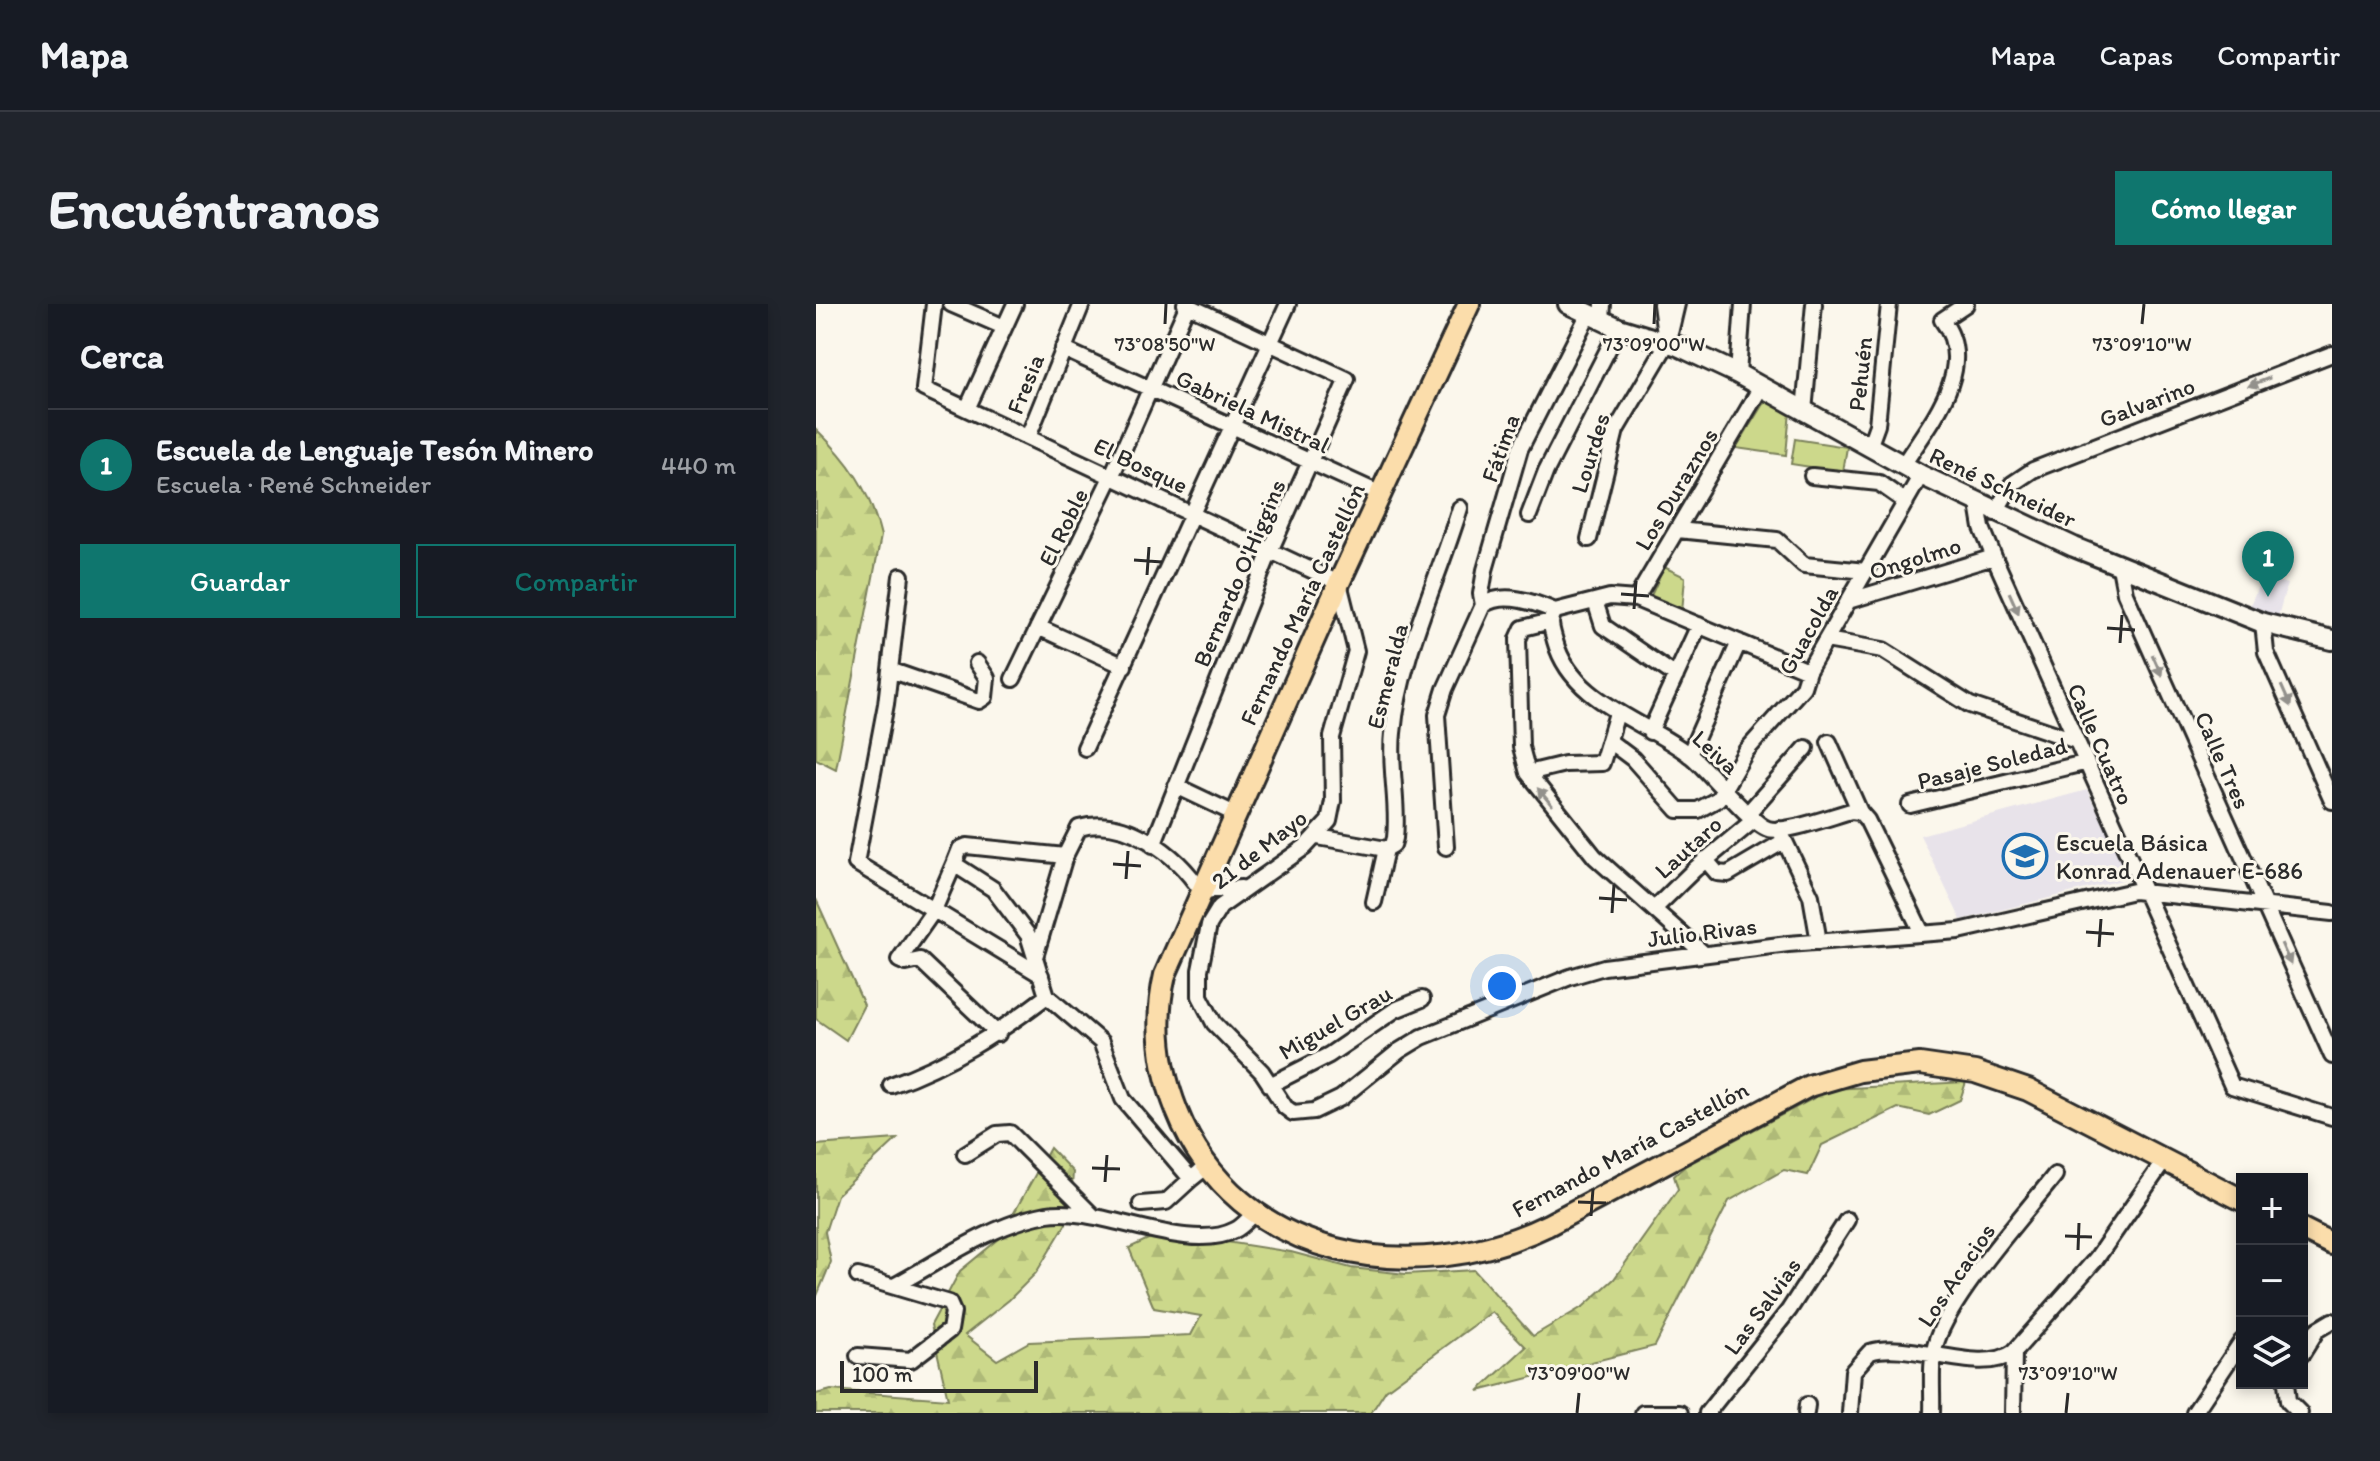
<!DOCTYPE html>
<html lang="es">
<meta charset="utf-8">
<style>
body{margin:0;font-family:Itim,sans-serif;background:#20242c;color:#f1f3f6}
.controls{position:absolute;right:24px;bottom:24px;display:grid;overflow:hidden;border-radius:0px;box-shadow:0 4px 12px #0003}
.controls button{width:72px;height:72px;display:grid;place-items:center;padding:0;border:0;border-bottom:2px solid #363941;background:#171b24;color:#f1f3f6;font:40px sans-serif}
.scale{position:absolute;left:24px;bottom:20px;width:198px;box-sizing:border-box;padding-left:8px;border:4px solid #2b2b2b;border-top:0;font-size:22px;line-height:28px;white-space:nowrap;color:#2b2b2b;-webkit-text-stroke:6px #fbf7ec;paint-order:stroke}
.you{position:absolute;left:686px;top:682px;width:28px;height:28px;margin:-20px;border:6px solid #fff;border-radius:50%;background:#1a73e8;box-shadow:0 0 0 12px #1a73e833}
.badge{display:grid;place-items:center;width:52px;height:52px;border-radius:50%;background:#0f766e;color:#fff;font-size:26px;font-weight:700}
.pin{position:absolute;translate:-50% -66px;filter:drop-shadow(0 2px 4px #0008)}
.pin::after{content:'';position:absolute;top:42px;width:28px;height:24px;background:inherit;clip-path:polygon(0 0,100% 0,50% 100%)}
.list{margin:0;padding:0;list-style:none}
h2{display:flex;justify-content:space-between;align-items:center;height:104px;margin:0;padding:0 32px;font-size:34px}
h2 small{font-size:26px;font-weight:400;color:#9ea1a6}
.list li{display:grid;grid-template-columns:52px 1fr auto;gap:24px;align-items:center;box-sizing:border-box;height:112px;padding:0 32px;border-top:2px solid #363941}
.list b{display:block;font-size:30px;white-space:nowrap}
.list p{margin:0;font-size:26px;white-space:nowrap;color:#9ea1a6}
.list em{font-size:26px;font-style:normal;color:#9ea1a6}
.actions{display:flex;gap:16px;padding:24px 32px}
.actions a{flex:1;padding:18px 0;border:2px solid #0f766e;border-radius:0px;text-align:center;font-size:28px;color:#0f766e}
.actions .main{background:#0f766e;color:#fff}
.icon{flex:none;width:44px;height:44px;fill:none;stroke:currentColor;stroke-width:2;stroke-linecap:round;stroke-linejoin:round}
.map{position:relative;flex:none;width:1516px;height:1109px;overflow:hidden;border-radius:0px}
header{display:flex;align-items:center;gap:48px;box-sizing:border-box;height:112px;padding:0 40px;background:#171b24;border-bottom:2px solid #363941}
header strong{font-size:38px}
nav{display:flex;gap:44px;margin-inline-start:auto;font-size:28px}
.intro{display:flex;align-items:center;justify-content:space-between;box-sizing:border-box;height:192px;padding:0 48px}
h1{margin:0;font-size:56px}
.button{padding:20px 36px;border-radius:0px;background:#0f766e;color:#fff;font-size:28px;font-weight:700}
main{display:flex;gap:48px;padding:0 48px}
aside{flex:1;background:#171b24;border-radius:0px;box-shadow:0 4px 12px #0003}
.map>svg:first-child{display:block}
.built{fill:#e8e3ea}
.green{fill:#ccd88b;stroke:#7c825b;stroke-width:2}
.forest{fill:url(#forest-firs);stroke:#7c825b;stroke-width:2}
.lines{fill:none;stroke-linecap:round;stroke-linejoin:round}
.street-casing{stroke:#2b2b2b;stroke-width:20}
.secondary-casing{stroke:#2b2b2b;stroke-width:24}
.primary-casing{stroke:#2b2b2b;stroke-width:26}
.street{stroke:#fbf7ec;stroke-width:14}
.secondary{stroke:#fbf7ec;stroke-width:18}
.primary{stroke:#fbddab;stroke-width:20}
.oneway{fill:#93918c}
.ticks{fill:none;stroke:#2b2b2b;stroke-width:3}
.labels{text-anchor:middle;dominant-baseline:central;stroke-width:6;stroke-linejoin:round;paint-order:stroke}
.street-label{font-size:24px;fill:#2b2b2b;stroke:#fbf7ec}
.poi-label{font-size:24px;fill:#2b2b2b;stroke:#fbf7ec;text-anchor:start}
.ticks-label{font-size:20px;text-anchor:middle;fill:#2b2b2b;stroke:#fbf7ec;stroke-width:6;stroke-linejoin:round;paint-order:stroke}
</style>
<header>
<strong>Mapa</strong>
<nav><a>Mapa</a><a>Capas</a><a>Compartir</a></nav>
</header>
<div class="intro"><h1>Encuéntranos</h1><a class="button">Cómo llegar</a></div>
<main>
<aside>
<h2>Cerca<small></small></h2>
<ul class="list">
<li><span class="badge">1</span><div><b>Escuela de Lenguaje Tesón Minero</b><p>Escuela · René Schneider</p></div><em>440 m</em></li>
</ul>
<div class="actions"><a class="main">Guardar</a><a>Compartir</a></div>
</aside>
<div class="map">
<svg width="1516" height="1109" viewBox="0 0 1516 1109">
<defs>
<pattern id="forest-firs" width="22" height="20" patternUnits="userSpaceOnUse" patternTransform="scale(2)"><rect width="22" height="20" fill="#ccd88b"/><path d="M5 1l3.5 6h-7zM16 11l3.5 6h-7z" fill="#afba78"/></pattern>
</defs>
<rect width="100%" height="100%" fill="#fbf7ec"/>
<filter id="ink" filterUnits="userSpaceOnUse"><feTurbulence type="fractalNoise" baseFrequency=".0125" numOctaves="2"/><feDisplacementMap in="SourceGraphic" scale="16" xChannelSelector="R" yChannelSelector="G"/><feConvolveMatrix kernelMatrix="1 2 1 2 8 2 1 2 1" color-interpolation-filters="sRGB"/></filter>
<g filter="url(#ink)">
<path class="built" d="M1446,273L1471,280L1461,316L1432,306Z
M1271,486L1314,574L1145,616L1104,531Z"/>
<path class="green" d="M950,95L974,107L970,151L920,144Z
M979,135L1031,143L1027,168L975,160Z
M848,263L869,273L866,308L834,294Z"/>
<path class="forest" d="M0,125C33,157 54,186 65,232L20,465L0,455Z
M0,595L48,701L30,736L0,715Z
M1150,778L1144,796L1113,811L1082,804L1006,841L992,871L968,866L913,897L839,1042L662,1087L710,1043L676,1008L570,1086L555,1109H0V1090L15,1086L132,1095L115,1021L144,967L184,934L234,844L257,868L254,913L220,969L193,996L149,1031L181,1056L213,1038L375,1031L385,1012L338,1004L313,944L347,928L475,948L535,964L590,970L658,966L717,1032L768,1002L798,975L862,885L858,872L869,862L1015,785Z
M81,835L21,891L9,928L15,958L0,994V841Z"/>
<g class="lines">
<g class="street-casing">
<path id="street" d="M118,0L108,85L523,279L540,347L516,433L517,497L513,517L489,543L404,603L393,621L384,666V692L398,719L446,768L469,803L477,809L498,807L525,794L583,747L606,733L754,673L788,663L972,640L1143,627L1318,587L1516,609
M135,0L188,23
M786,17L787,0
M247,45L565,190
M922,70L927,0
M151,105L199,0
M988,107L998,0
M212,133L266,0
M1053,143L1061,121L1073,0
M1087,161C1113,120 1163,63 1126,16L1150,0
M996,172L1063,179L1090,198
M1162,200L1166,224L1178,253L1416,782L1516,813
M1179,209L1196,180L1217,166L1516,50
M713,211L730,167L803,24
M862,226L961,236L988,261L1050,267
M773,235L800,126L852,38L861,0
M1304,263L1309,289L1516,752
M85,272L70,400L40,559L118,606L138,560L177,585L212,631L231,692L285,738L307,795L375,875L390,863
M820,295L945,83
M779,297L787,322L860,372
M1032,297L1178,253
M667,301L665,290L669,266L704,145L772,11
M667,301C687,287 718,298 739,307
M739,307C732,317 736,326 739,337C756,400 832,417 876,453C894,468 935,520 952,525C969,530 1016,512 1035,507L1044,508
M739,307L794,293L820,295L992,367
M735,317L707,324L702,335L705,443L712,469L779,553L887,649
M1447,319L1450,348L1516,497
M222,323L308,362
M1010,336L1067,346L1154,401L1258,436
M74,366L163,397L169,393L171,374L161,359
M197,375L296,171L372,0
M834,428L883,321
M793,437L817,455L862,506H882L902,495L930,447L987,383L992,367L1105,171
M1013,438L1044,508L1051,516L1106,629
M269,444L472,0
M873,451L923,338
M712,469L749,460L786,459L801,409
M360,482L419,510
M1094,501L1268,459
M932,509L990,444
M963,525L995,592L1003,638
M502,533L570,545
M337,541L455,245L531,75L369,0
M630,543L621,411L629,385L667,301
M889,555L901,569L912,570L968,537
M138,560L144,545L151,542L249,552
M558,598L570,545L577,541L579,534C583,499 573,464 577,429C584,352 622,277 644,204
M838,605L879,565L938,516
M219,653L249,552L263,524C310,511 361,550 385,587L425,584
M182,730L104,656L90,659L83,656L118,606L225,671
M75,781C134,760 181,730 231,692
M454,781L513,751L579,706L606,695
M149,850L181,830L194,829L276,911
M325,900L350,898L375,875
M42,972L133,999L137,1008L134,1026L95,1056L42,1052
M80,981C127,955 177,920 231,910C283,901 372,951 419,926C426,923 432,915 438,910
M1486,1050L1501,1026L1516,1017
M1470,1079L1472,1097L1484,1109
M827,1109H864
M891,1109L973,1006L1031,916
M990,1109L991,1101
M1034,1109L1037,1067L1054,1048C1094,1035 1164,1073 1198,1048
M1116,1109C1117,1086 1113,1058 1121,1036C1137,989 1207,912 1239,871
M1197,1109L1198,1048L1280,955L1348,857
M1378,1109L1426,1037"/>
</g>
<g class="secondary-casing">
<path id="secondary" d="M752,0L803,24L862,42L922,70L1105,171L1258,243L1447,319L1516,336
M847,0L852,38"/>
</g>
<g class="primary-casing">
<path id="primary" d="M653,0L523,279L349,671C338,718 343,762 361,807C420,957 599,986 732,921L993,782L1044,767L1104,760L1159,768L1212,786L1426,896
M1486,925L1516,940"/>
</g>
<use href="#street" class="street"/>
<use href="#secondary" class="secondary"/>
<use href="#primary" class="primary"/>
</g>
<defs><path id="oneway-solid" d="M-6-.8H1V-3.2L6.5 0L1 3.2V.8H-6Z" transform="scale(2)"/></defs>
<g class="oneway">
<use href="#oneway-solid" transform="translate(1443 78) rotate(159)"/>
<use href="#oneway-solid" transform="translate(1198 299) rotate(66)"/>
<use href="#oneway-solid" transform="translate(1341 361) rotate(66)"/>
<use href="#oneway-solid" transform="translate(1470 392) rotate(66)"/>
<use href="#oneway-solid" transform="translate(729 493) rotate(-130)"/>
<use href="#oneway-solid" transform="translate(1470 650) rotate(66)"/>
</g>
</g>
<path class="ticks" d="M349,20L350,0M838,20L839,0M1326,20L1328,0M318,256L346,258M331,271L333,243M805,290L833,292M818,305L820,277M1291,324L1319,326M1304,339L1306,311M297,560L325,562M310,575L312,547M783,594L811,596M796,609L798,581M1270,628L1298,630M1283,643L1285,615M276,864L304,865M289,878L291,851M762,898L790,899M775,912L777,885M1249,932L1276,933M1262,946L1263,919M761,1109L763,1089M1250,1109L1252,1089"/>
<defs>
<g id="school-ring" transform="scale(2.3)"><circle r="9.5" fill="#fbf7ec" stroke="#1f6fb2" stroke-width="1.5"/><path d="M0-5L7-2L0 1L-7-2ZM-4 1L0 2.5L4 1V4Q0 6-4 4Z" fill="#1f6fb2"/></g>
</defs>
<g fill-rule="evenodd">
<use href="#school-ring" x="1209" y="552"/>
</g>
<g class="labels">
<g class="street-label">
<text transform="translate(1044 70) rotate(-84)">Pehuén</text>
<text transform="translate(209 80) rotate(-68)">Fresia</text>
<text transform="translate(1331 98) rotate(-21)">Galvarino</text>
<text transform="translate(437 107) rotate(25)">Gabriela Mistral</text>
<text transform="translate(684 144) rotate(-70)">Fátima</text>
<text transform="translate(774 149) rotate(-73)">Lourdes</text>
<text transform="translate(325 161) rotate(25)">El Bosque</text>
<text transform="translate(1187 183) rotate(25)">René Schneider</text>
<text transform="translate(860 185) rotate(-59)">Los Duraznos</text>
<text transform="translate(247 223) rotate(-64)">El Roble</text>
<text transform="translate(1099 254) rotate(-17)">Ongolmo</text>
<text transform="translate(423 269) rotate(-67)">Bernardo O'Higgins</text>
<text transform="translate(486 300) rotate(-65)">Fernando María Castellón</text>
<text transform="translate(992 326) rotate(-61)">Guacolda</text>
<text transform="translate(571 372) rotate(-76)">Esmeralda</text>
<text transform="translate(1285 440) rotate(66)">Calle Cuatro</text>
<text transform="translate(900 448) rotate(42)">Leiva</text>
<text transform="translate(1407 456) rotate(66)">Calle Tres</text>
<text transform="translate(1176 459) rotate(-14)">Pasaje Soledad</text>
<text transform="translate(872 543) rotate(-42)">Lautaro</text>
<text transform="translate(443 545) rotate(-38)">21 de Mayo</text>
<text transform="translate(886 628) rotate(-7)">Julio Rivas</text>
<text transform="translate(519 718) rotate(-30)">Miguel Grau</text>
<text transform="translate(814 845) rotate(-28)">Fernando María Castellón</text>
<text transform="translate(1140 971) rotate(-56)">Los Acacios</text>
<text transform="translate(946 1002) rotate(-54)">Las Salvias</text>
</g>
<g class="poi-label">
<text x="1240" y="538">Escuela Básica<tspan x="1240" dy="28">Konrad Adenauer E-686</tspan></text>
</g>
</g>
<g class="ticks-label">
<text x="349" y="47">73°08'50"W</text>
<text x="838" y="47">73°09'00"W</text>
<text x="1326" y="47">73°09'10"W</text>
<text x="763" y="1076">73°09'00"W</text>
<text x="1252" y="1076">73°09'10"W</text>
</g>
</svg>
<div class="controls">
<button>+</button>
<button>−</button>
<button><svg class="icon" aria-label="layers" viewBox="0 0 24 24"><path d="M12 4l9 5-9 5-9-5zM3 14l9 5 9-5"/></svg></button>
</div>
<div class="scale">100 m</div>
<div class="you"></div>
<div class="pin badge" style="left:1452px;top:293px">1</div>
</div>
</main>
